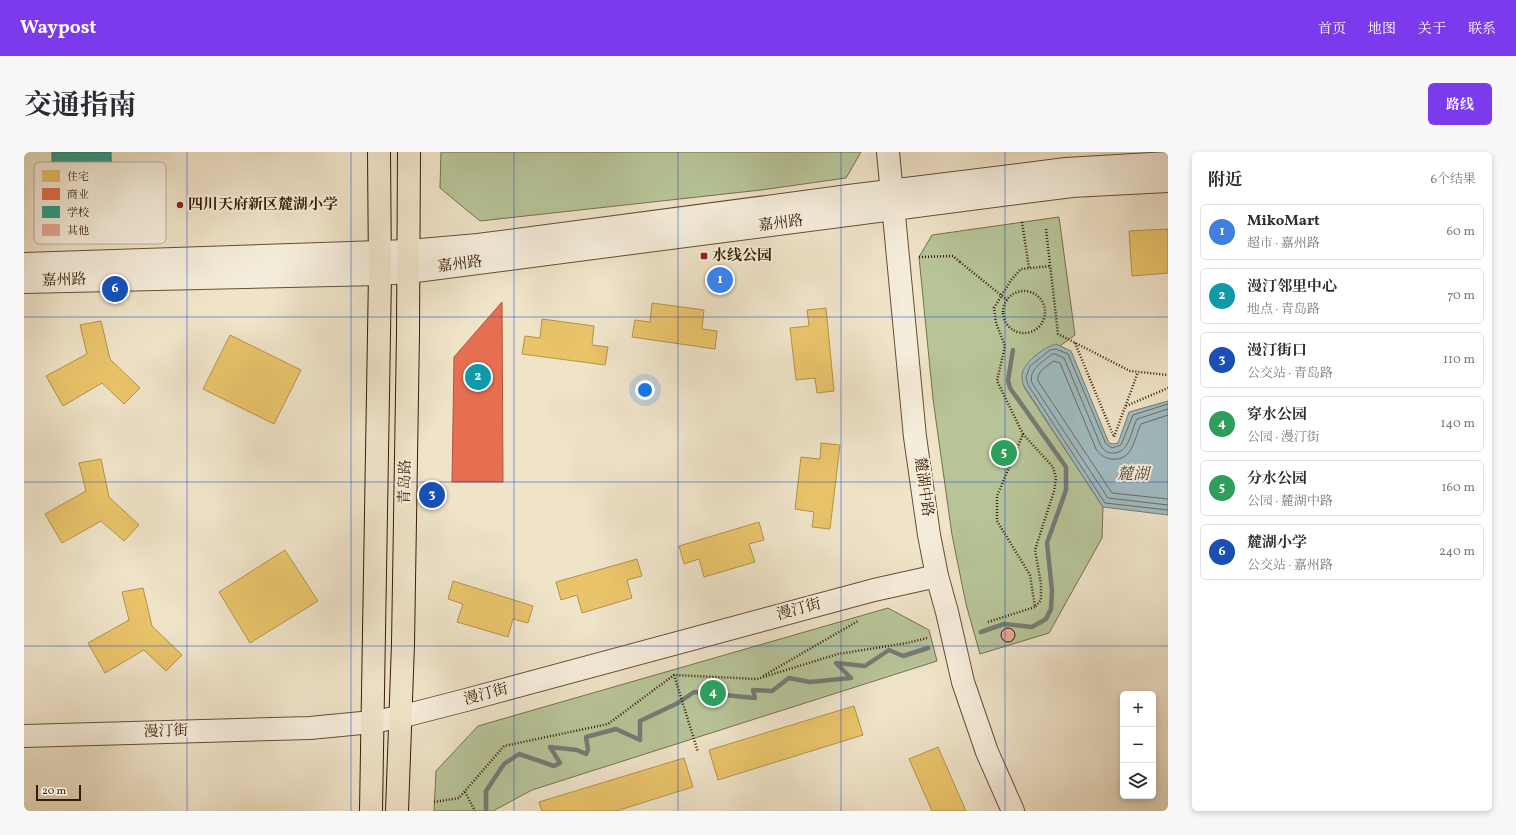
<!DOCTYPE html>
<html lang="zh">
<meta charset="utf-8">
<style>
body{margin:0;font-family:Vollkorn,"Noto Serif SC",serif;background:#f7f7f7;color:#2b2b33}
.controls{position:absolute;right:12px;bottom:12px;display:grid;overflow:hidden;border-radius:6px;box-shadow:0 2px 6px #0003}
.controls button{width:36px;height:36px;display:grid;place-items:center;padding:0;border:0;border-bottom:1px solid #e1e1e2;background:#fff;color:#2b2b33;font:20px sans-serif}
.scale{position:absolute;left:12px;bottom:10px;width:45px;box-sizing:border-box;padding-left:4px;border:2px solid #381c02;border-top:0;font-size:11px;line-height:14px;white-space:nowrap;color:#381c02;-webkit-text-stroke:3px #f5eddb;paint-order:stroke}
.you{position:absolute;left:621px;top:238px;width:14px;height:14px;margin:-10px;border:3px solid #fff;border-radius:50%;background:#1a73e8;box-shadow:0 0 0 6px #1a73e833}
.badge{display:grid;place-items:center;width:26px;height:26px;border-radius:50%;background:#7c3aed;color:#fff;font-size:13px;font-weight:700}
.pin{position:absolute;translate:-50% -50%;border:2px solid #fff;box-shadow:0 1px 4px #0006}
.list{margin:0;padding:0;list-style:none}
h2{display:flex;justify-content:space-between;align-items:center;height:52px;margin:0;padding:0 16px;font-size:17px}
h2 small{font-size:13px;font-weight:400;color:#7c7c81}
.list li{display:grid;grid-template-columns:26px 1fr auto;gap:12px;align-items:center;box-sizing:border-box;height:56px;margin:0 8px 8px;padding:0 8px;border:1px solid #e1e1e2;border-radius:6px}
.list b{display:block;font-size:15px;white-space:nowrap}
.list p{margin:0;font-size:13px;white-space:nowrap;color:#7c7c81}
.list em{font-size:13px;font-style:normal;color:#7c7c81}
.icon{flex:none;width:22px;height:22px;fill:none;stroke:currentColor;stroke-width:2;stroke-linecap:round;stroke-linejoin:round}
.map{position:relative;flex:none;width:1144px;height:659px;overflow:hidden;border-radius:6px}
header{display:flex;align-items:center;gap:24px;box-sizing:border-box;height:56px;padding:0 20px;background:#7c3aed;color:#fff}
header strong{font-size:19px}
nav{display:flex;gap:22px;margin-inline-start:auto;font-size:14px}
.intro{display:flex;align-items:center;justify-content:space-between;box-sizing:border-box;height:96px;padding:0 24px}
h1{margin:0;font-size:28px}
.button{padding:10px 18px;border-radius:6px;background:#7c3aed;color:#fff;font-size:14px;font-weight:700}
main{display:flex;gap:24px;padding:0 24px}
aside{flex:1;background:#fff;border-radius:6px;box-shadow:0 2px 6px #0003}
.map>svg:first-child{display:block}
.green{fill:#b7c498;stroke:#78704d}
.water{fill:#a0bbc1;stroke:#767b75}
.homes{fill:#e9c46a;stroke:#b4924b}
.shops{fill:#e76f51;stroke:#b25639}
.schools{fill:#2a9d8f;stroke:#2e7665}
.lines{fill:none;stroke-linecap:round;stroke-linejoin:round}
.shore{stroke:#6c6c62;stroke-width:1}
.stream{stroke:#767b75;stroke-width:4.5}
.building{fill:#e6a993;stroke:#381c02}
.minor-casing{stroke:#664e34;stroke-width:24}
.major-casing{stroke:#381c02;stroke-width:24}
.path{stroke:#381c02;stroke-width:2.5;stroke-dasharray:1 2;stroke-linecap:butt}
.minor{stroke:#f5eddb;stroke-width:22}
.major{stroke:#efe3c8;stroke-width:22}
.path-bridge{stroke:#381c02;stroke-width:2.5;stroke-dasharray:1 2;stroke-linecap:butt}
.grid{fill:none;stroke:#1d4ed8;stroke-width:1;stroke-opacity:0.55}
.poi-dot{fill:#8f2418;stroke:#f5eddb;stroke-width:1.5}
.labels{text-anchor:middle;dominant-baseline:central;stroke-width:4;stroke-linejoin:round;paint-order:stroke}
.poi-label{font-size:15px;font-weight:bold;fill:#381c02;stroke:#f5eddb;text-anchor:start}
.street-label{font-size:15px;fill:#381c02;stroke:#f5eddb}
.water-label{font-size:16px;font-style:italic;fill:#574c3b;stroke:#f5eddb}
.key{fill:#f5eddb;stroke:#bcae9a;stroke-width:1}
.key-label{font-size:11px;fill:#381c02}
</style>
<header>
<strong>Waypost</strong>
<nav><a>首页</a><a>地图</a><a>关于</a><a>联系</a></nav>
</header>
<div class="intro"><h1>交通指南</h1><a class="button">路线</a></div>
<main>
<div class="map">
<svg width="1144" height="659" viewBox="0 0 1144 659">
<rect width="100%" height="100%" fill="#efe3c8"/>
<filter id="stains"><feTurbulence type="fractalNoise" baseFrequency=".005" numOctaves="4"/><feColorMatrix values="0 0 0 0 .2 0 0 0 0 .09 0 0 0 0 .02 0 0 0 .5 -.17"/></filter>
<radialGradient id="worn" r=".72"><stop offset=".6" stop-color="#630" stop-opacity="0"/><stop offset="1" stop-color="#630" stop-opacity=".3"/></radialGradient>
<path class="green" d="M417,0H837L822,26L737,38L456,69L416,36Z
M1035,65L1051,183L1011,212L1000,235L1079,355L1078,386L1025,481L956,502L942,452L928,383L909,247L895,105L908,83Z
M864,456L905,478L913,509L508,638L469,659H410L412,619L454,574Z"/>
<path class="water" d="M1032,192L1047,199L1085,291L1089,292L1094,291L1105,260L1144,249V363L1079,355L1000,234C999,232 998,228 998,225C997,212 1020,195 1032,192Z"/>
<path class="homes" d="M1144,77V121L1108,124L1105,79Z
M628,151L680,158L678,177L693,179L691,197L608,185L611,168L626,170Z
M802,156L810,239L793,241L791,226L772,228L766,176L785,174L783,158Z
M518,167L570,174L568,193L584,195L581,213L498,202L501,184L516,186Z
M77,169L86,207L116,236L100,252L78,231L39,254L22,224L63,202L56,173Z
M206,183L277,218L250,272L179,237Z
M797,291L816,293L806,377L788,375L790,360L771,357L777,305L796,307Z
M77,307L85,345L115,373L100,389L77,369L38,391L21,362L62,339L55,311Z
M735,370L740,388L725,392L731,410L680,425L675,407L660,412L655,394Z
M261,398L294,449L226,491L195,440Z
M613,407L618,424L603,428L608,446L558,461L553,443L537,448L532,430Z
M429,429L509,454L504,471L489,467L484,485L433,470L439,452L424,447Z
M119,436L128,474L158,503L142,519L120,498L81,521L64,491L105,468L98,440Z
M830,554L839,583L694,628L685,598Z
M914,595L942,659H908L885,607Z
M660,606L669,635L592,659H518L515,650Z"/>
<path class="shops" d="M478,150L479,330H428L430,205Z"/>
<path class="schools" d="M28,0H87L88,70L28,69Z"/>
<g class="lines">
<path class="shore" d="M1144,252L1109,263L1097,293L1088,296L1082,292L1044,202L1032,197L1026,198L1006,214L1002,225L1004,233L1081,351L1144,358
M1144,257L1113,267C1107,278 1106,299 1091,301C1085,302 1080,299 1077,294L1040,206L1031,202H1028C1019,210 1004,217 1008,231L1084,346L1144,353
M1144,263L1117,272C1110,286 1109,310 1087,307C1081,306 1075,302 1072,297L1036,211L1030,209C1023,214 1012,220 1014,229L1088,341L1144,347"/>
<path class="stream" d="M957,480L980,472L1008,475L1022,467L1027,457L1028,439L1023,391L1042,338V315L986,236L984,228L989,198
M462,659V639L480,612L495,602L530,614L536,611L526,595L553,598L562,602L564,598L562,585L592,577L616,588V569L654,551L670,540L731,546L729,538L748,539L765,526L786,530L827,526L812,511L841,514L865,498L879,504L904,496"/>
</g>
<path class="building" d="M977 483a7 7 0 1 1 14 0a7 7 0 1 1-14 0Z"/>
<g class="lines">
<g class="minor-casing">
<path id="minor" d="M864,0L891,285L905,383L913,424L923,460L939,530L963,600L989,659
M0,112L385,99L454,93L825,44L1042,17L1144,11
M0,130L356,122L384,120L1048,34L1144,29
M0,584L286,576L348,570L376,565L442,548L850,438L913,424"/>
</g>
<g class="major-casing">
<path id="major" d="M347,659L356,122L355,0
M373,659L379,492L384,181L385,0"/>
</g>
<path class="path" d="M998,70L1005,116
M1022,77L1034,182L1106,219L1144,223
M895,105L929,104L936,110
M979 160a21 21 0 1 1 42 0a21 21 0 1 1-42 0Z
M1051,191L1090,285L1114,220
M1102,254L1144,236
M999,282L1029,315L1032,326L1030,339L1011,398L1017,432V448L1011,455
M964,470L1011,455L1006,423L973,369V344L999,282L973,229L981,194L972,171L970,156L987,128L997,117L1027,114
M650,523L674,600
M739,524L834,469
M441,640L451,659
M410,650L435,646L480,594L584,572L650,523L733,527L814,502L883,491L903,486"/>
<use href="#minor" class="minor"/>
<use href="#major" class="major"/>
<path class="path-bridge" d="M936,110L983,148"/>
</g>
<path class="grid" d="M163,0V659M327,0V659M490,0V659M654,0V659M817,0V659M981,0V659M0,165H1144M0,330H1144M0,494H1144"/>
<g class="poi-dot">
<circle cx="156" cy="53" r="4"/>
<rect x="676" y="100" width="8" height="8" rx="2"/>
</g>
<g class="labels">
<g class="poi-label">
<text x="164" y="53">四川天府新区麓湖小学</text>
<text x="688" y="104">水线公园</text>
</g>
<g class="street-label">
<text transform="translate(757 72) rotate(-7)">嘉州路</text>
<text transform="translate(436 113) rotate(-7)">嘉州路</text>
<text transform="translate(40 129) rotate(-2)">嘉州路</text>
<text transform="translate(382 330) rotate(-89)">青岛路</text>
<text transform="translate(899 335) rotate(82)">麓湖中路</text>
<text transform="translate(775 458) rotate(-15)">漫汀街</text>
<text transform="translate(462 543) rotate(-15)">漫汀街</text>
<text transform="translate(142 580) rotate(-2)">漫汀街</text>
</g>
<g class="water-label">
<text x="1109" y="323">麓湖</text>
</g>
</g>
<rect x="10" y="10" width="132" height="82" rx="6" class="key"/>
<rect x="18" y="18" width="18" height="12" fill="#e9c46a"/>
<rect x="18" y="36" width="18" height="12" fill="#e76f51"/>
<rect x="18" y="54" width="18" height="12" fill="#2a9d8f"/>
<rect x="18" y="72" width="18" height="12" fill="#e6a993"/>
<g class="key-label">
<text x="43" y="28">住宅</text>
<text x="43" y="46">商业</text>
<text x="43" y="64">学校</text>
<text x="43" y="82">其他</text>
</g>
<rect width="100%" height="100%" filter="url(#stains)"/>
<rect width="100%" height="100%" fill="url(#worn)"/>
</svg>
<div class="controls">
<button>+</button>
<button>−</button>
<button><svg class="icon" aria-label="layers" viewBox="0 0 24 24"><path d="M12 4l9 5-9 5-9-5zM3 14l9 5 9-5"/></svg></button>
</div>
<div class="scale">20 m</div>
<div class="you"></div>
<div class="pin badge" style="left:696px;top:128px;background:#3f7fe0">1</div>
<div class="pin badge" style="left:454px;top:225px;background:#0f9aa8">2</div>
<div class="pin badge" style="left:408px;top:343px;background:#1a4fb4">3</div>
<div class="pin badge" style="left:689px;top:541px;background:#2e9e5b">4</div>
<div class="pin badge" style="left:980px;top:301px;background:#2e9e5b">5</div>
<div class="pin badge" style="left:91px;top:137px;background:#1a4fb4">6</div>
</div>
<aside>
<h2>附近<small>6个结果</small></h2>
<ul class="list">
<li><span class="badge" style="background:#3f7fe0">1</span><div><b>MikoMart</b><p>超市 · 嘉州路</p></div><em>60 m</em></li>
<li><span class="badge" style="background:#0f9aa8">2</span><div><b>漫汀邻里中心</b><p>地点 · 青岛路</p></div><em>70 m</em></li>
<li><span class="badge" style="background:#1a4fb4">3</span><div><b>漫汀街口</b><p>公交站 · 青岛路</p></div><em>110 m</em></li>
<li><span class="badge" style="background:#2e9e5b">4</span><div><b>穿水公园</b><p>公园 · 漫汀街</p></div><em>140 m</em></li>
<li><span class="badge" style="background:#2e9e5b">5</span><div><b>分水公园</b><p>公园 · 麓湖中路</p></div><em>160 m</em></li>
<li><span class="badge" style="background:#1a4fb4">6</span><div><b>麓湖小学</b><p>公交站 · 嘉州路</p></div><em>240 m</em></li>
</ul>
</aside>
</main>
